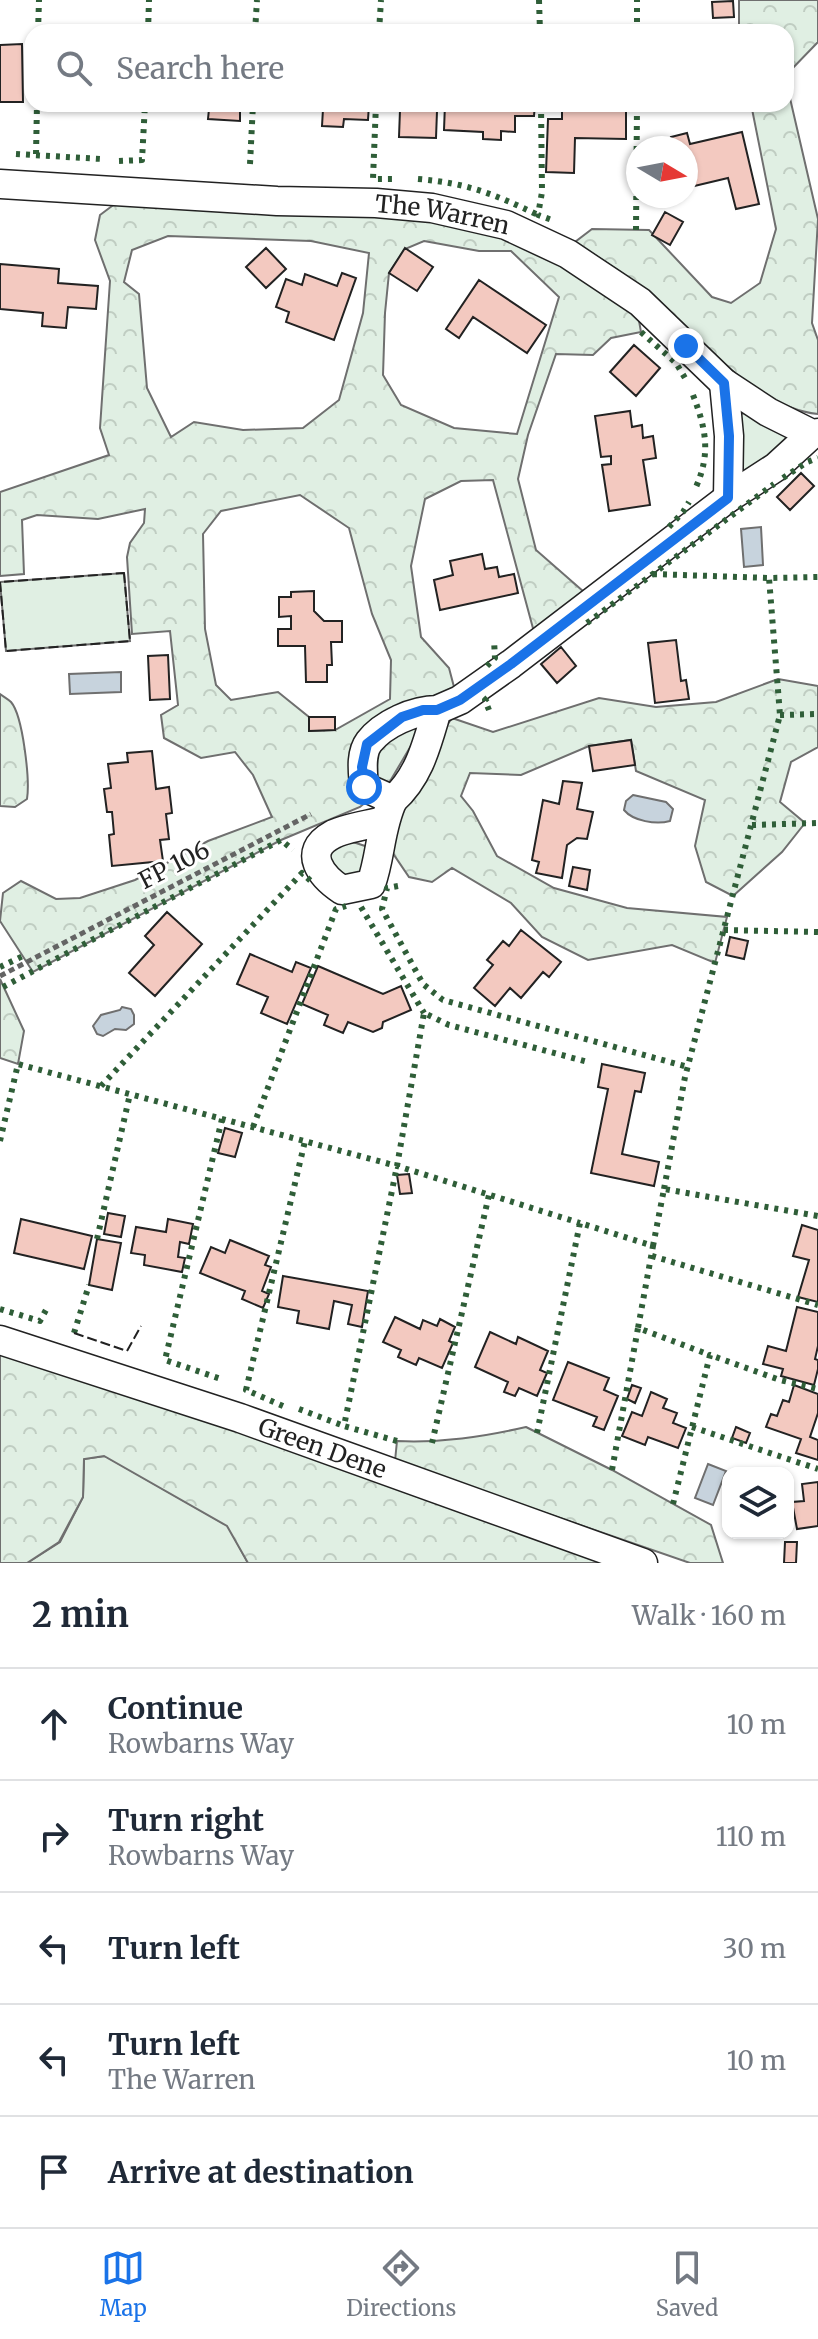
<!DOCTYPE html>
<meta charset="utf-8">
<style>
body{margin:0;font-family:Merriweather,serif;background:#f6f6f7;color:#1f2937}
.controls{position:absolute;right:24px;bottom:24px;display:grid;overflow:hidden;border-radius:16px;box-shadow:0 2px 6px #0004}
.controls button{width:72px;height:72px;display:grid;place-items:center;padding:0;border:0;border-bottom:2px solid #e0e1e3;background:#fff;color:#1f2937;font:40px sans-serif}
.compass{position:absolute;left:626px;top:136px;width:72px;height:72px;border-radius:50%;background:#fff;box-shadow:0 2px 6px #0004;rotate:100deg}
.stop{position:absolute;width:24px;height:24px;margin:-18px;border:6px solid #1a73e8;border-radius:50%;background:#fff}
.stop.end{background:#1a73e8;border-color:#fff;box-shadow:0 2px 8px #0008}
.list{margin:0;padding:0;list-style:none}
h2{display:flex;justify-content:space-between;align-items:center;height:104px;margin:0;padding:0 32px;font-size:34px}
h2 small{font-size:26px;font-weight:400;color:#747a83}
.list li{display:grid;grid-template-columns:52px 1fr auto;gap:24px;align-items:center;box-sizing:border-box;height:112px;padding:0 32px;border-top:2px solid #e0e1e3}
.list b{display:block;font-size:30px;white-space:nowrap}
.list p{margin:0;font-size:26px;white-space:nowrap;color:#747a83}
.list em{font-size:26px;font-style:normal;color:#747a83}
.icon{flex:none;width:44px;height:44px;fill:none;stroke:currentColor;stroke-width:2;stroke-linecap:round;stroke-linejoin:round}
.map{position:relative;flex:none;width:818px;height:1563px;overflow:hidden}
.search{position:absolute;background:#fff;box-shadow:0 2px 6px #0004;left:24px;right:24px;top:24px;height:88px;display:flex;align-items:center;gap:20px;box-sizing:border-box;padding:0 28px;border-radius:24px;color:#747a83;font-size:30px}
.sheet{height:664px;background:#fff}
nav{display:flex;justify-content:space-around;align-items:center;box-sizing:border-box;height:112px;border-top:2px solid #e0e1e3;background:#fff;font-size:22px;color:#747a83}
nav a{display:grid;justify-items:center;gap:4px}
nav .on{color:#1a73e8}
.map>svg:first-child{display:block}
.green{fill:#e0efe3;stroke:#6f6f6f;stroke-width:2}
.forest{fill:url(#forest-crowns);stroke:#6f6f6f;stroke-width:2;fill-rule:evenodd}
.water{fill:#c7d3dd;stroke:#6f6f6f;stroke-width:2}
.building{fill:#f3c9c0;stroke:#222;stroke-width:2}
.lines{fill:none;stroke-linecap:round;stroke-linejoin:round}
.minor-casing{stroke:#222;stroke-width:31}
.path{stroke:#646464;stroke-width:5;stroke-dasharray:6 4;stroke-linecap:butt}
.minor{stroke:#fff;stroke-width:28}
.hedge{stroke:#2f5e38;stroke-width:6;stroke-dasharray:4 6;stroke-linecap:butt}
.fence{stroke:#222;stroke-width:2;stroke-dasharray:10 4;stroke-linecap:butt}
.route{stroke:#1a73e8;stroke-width:10}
.labels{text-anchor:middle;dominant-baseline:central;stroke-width:6;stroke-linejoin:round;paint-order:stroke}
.street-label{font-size:24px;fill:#222;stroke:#fff}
</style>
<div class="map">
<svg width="818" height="1563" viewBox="0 0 818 1563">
<defs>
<pattern id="forest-crowns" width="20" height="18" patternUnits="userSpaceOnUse" patternTransform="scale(2)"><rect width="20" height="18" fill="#e0efe3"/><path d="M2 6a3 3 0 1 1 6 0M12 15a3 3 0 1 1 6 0" fill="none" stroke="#c0cdc2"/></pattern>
</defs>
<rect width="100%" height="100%" fill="#fff"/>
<path class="green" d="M751,412L778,428L786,437V446L745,473L739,470V414Z
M124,573L130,641L6,651L0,582Z
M105,1456L228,1526L248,1563H27L60,1542L83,1497L84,1459Z"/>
<path class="forest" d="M739,0H818V42L786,75V32H739Z
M786,81L818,219L812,323L818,340V414C751,407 700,335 651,295C628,275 600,259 575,242L592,229L649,230L712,297L731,303L760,283L776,229L751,104H786Z
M120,200L467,221L542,251L638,315L641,332L611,338L593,355L556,354L528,435L518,479L536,550L584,592L534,632L493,480L461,481L425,499L411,566L421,637L449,668L454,687L438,700L389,783L360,807L281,840L33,972L0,921L3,893L21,881L56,899L80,898L135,880L208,841L272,817L253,775L235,752L201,758L164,738L161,715L178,705L170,631L132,634L127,557L130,543L144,523L145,509L98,519L37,515L22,520L24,574L0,576V492L109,455L100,428L110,281L95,240L100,215ZM168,236L311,241L369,253L363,313L339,400L303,428L243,430L194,422L171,437L147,388L139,294L124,282L132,250ZM424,241L479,251H511L559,297L517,434L454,428L401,405L383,375L385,313L389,273L405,249ZM300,495L349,528L372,614L391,660L390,699L335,730L309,731V717L278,692L231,700L216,685L205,629L203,534L221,511Z
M778,679L818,686V747L791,762L780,802L805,823L782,852L733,896L706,882L695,846L705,800L636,771L631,740L589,746L521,775L470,773L461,796L473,811L497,856L554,888L627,908L727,917L715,963L672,945L588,960L542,937L511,903L452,868L432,882L409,877L388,846C405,802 424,757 452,718L493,732L599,698L656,707L716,702Z
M0,694C4,697 8,699 11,702C23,716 30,780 27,799L15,807L0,806Z
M353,842L371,848L363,875L335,877L327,848Z
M0,979L24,1031L18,1064L0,1058Z
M0,1352L38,1363L619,1563H248L227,1526L104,1456L84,1459L83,1497L59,1542L27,1563H0Z
M526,1427L612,1470L711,1525L723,1563H690L395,1461L397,1441C442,1443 482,1437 526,1427Z"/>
<path class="water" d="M761,527L763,565L744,567L741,529Z
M121,672V692L70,694L69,674Z
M633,795L666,802L673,809L670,821C656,825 633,821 624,810L626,801Z
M122,1007L131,1009L134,1015V1024L126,1030L115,1029L103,1036L97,1034L93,1026L101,1015L120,1010Z
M708,1464L726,1471L713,1505L695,1498Z"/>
<path class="building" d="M733,1L734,17L713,18L712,2Z
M22,44L23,102H0V45Z
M155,104H240V121L208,119L209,109Z
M301,104H369L368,120L344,119L343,127L322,126L323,109L301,108Z
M445,104H535L534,116H515V132L501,131V140L483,139V132L444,130Z
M562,104H626V139L575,138L574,173L546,172L548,119H562Z
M400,110L437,111L436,138L399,137Z
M742,132L759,204L736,209L728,178L686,188V148H673L671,137L687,133L690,144Z
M665,212L683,222L670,245L652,235Z
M266,248L286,269L266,288L246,267Z
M405,248L433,267L417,291L389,273Z
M0,264L59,269L58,283L98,286L96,309L68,307L66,328L42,326L43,313L0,309Z
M342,273L356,278L334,340L286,322L289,312L276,307L286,279L302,285L305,274L337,286Z
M479,280L546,325L527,353L473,317L459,338L446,329Z
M634,345L660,368L636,396L610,372Z
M630,411L632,427L642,425L643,438L653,436L656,458L643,460L650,505L609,511L602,465L611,464V456L601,457L595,416Z
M801,473L814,486L790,510L777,497Z
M482,554L485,569L497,567L499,577L514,574L518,593L440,610L434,580L453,575L450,561Z
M314,591V611L324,621H342V642H331L332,665H327V682H306L305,646H278V629H291V616L279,617V597H291V592Z
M676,640L681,681L686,680L689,699L655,703L648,643Z
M561,647L576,666L557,683L541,664Z
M168,655L170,699L150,700L148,656Z
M309,717H335V730L309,731Z
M631,740L635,765L593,771L589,746Z
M152,751L156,789L169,787L172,813L166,814L169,839L160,840L163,861L112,866L109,835L114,834L112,812H107L104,789L111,788L108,764L128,762L127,753Z
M563,781L582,783L577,809L593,812L587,839L577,838L567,845L562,878L536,873L539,862L532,860L543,800L559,804Z
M573,867L590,870L587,890L569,886Z
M167,912L202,944L155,996L129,973L154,945L145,936Z
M521,930L561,962L549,977L543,972L521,998L510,988L495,1006L474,988L493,965L487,960L503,941L509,946Z
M730,937L748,941L744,959L726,955Z
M250,954L292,972L296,962L311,968L287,1024L261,1013L268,997L237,984Z
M318,966L383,994L401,986L411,1010L383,1022L382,1028L373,1032L348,1022L343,1033L324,1025L328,1015L302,1004Z
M602,1064L645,1073L641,1092L635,1091L622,1154L659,1162L654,1186L591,1173L608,1089L598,1087Z
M225,1128L242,1133L235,1157L218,1153Z
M409,1174L412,1193L400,1194L397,1175Z
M108,1213L125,1216L121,1237L104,1234Z
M21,1219L92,1236L84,1269L14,1253Z
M168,1219L193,1224L189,1244L180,1242L178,1257L185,1258L182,1272L144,1265L145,1255L131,1253L136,1227L166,1232Z
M802,1225L818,1230V1302L798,1297L809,1260L793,1256Z
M97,1239L121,1243L112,1290L89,1285Z
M230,1240L269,1256L265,1265L271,1267L262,1291L269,1294L263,1308L242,1299L245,1291L200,1273L211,1247L225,1253Z
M283,1276L368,1291L362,1327L348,1324L352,1305L334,1301L329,1329L297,1323L299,1311L278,1307Z
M797,1307L818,1312V1346L815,1359L818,1360V1369L814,1385L781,1376L783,1369L763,1364L768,1346L786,1351Z
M395,1317L420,1329L423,1320L437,1326L440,1319L455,1327L449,1341L453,1343L442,1368L419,1358L416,1365L398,1357L401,1350L383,1342Z
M490,1332L516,1344L518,1337L548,1351L540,1370L547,1373L537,1396L519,1388L515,1396L504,1392L508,1382L475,1367Z
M568,1362L609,1378L604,1390L618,1396L604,1430L593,1426L597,1417L553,1400Z
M632,1385L641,1388L635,1403L627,1399Z
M794,1385L818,1394V1413L810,1437L818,1440V1460L796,1453L801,1439L766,1427L771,1414L777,1416L783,1400L789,1402Z
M651,1392L667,1399L663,1408L677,1413L673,1423L686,1428L678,1448L648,1437L645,1445L622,1436L632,1412L642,1416Z
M736,1427L750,1433L746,1443L732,1438Z
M818,1482V1526L797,1529L792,1502L804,1501L802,1484Z
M785,1542H797L796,1563H784Z"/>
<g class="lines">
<g class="minor-casing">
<g id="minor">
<path id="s1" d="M0,184L277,201L376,203L432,208L506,225L568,254L640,302L724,383L768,412L812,434L818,433"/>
<path d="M724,383L729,436L728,498"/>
<path d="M437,710C414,710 383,724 369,742C360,754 363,773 364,787L393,800C420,776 427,743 437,710L460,700L511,664L728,498L776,467L812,434"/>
<path d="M383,821C369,825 344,828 332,835C301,852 322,877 342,890L371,884C381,856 380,827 393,800"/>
<path id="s2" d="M0,1340L240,1418L643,1563"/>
</g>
</g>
<path class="path" d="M0,976L311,814"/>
<use href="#minor" class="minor"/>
<path class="hedge" d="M539,0L540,32
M38,32L39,0
M148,32L149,0
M255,32L257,0
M379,32L381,0
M637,32V0
M376,104L373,179H392
M541,104L542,192L538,215L552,220
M16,154L102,159
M36,154L37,104
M119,161L142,160L145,104
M250,164L253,104
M418,179C467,183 494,194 538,215
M636,230L637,104
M641,332L676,363L685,378
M693,395C706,429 711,453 696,487
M783,478L807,462L818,458
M669,527L683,512L689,502
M653,574L769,578
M587,623L774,484
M487,666L495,658L494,640
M489,710L485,700L492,694
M780,715L818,714
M752,825L818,823
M398,886L387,888L382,909L423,984L443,1000L688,1067
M361,907L424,1013
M724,930L818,932
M0,967L23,956
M3,987L281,840L293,850
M101,1086L302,873L313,883
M222,1119L165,1360L224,1380
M253,1127L336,909L346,906
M0,1141L18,1064L397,1166L580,1223
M664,1189L685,1077L780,715L769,578L818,577
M97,1239L130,1094
M653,1246L664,1189L818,1216
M652,1256L818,1305
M0,1309L40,1321L47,1308
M74,1333L89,1285
M283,1406L246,1390L305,1141
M299,1409L344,1426
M692,1427L818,1469
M537,1433L580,1223L653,1246L638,1328
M397,1441L344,1426L397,1166L424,1013L449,1025L588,1062
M432,1443L489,1195
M612,1470L638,1328L710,1355
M673,1504L710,1355L780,1380L818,1389"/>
<path class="fence" d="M124,573L130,641L6,651L0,582Z
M74,1333L127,1351L141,1326"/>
</g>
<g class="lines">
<path class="route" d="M364,787L362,767L367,744L402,717L423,710H437L460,700L511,664L728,498L729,436L724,383L686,346"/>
</g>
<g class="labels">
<g class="street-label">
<text stroke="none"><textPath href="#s1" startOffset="444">The Warren</textPath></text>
<text transform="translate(174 865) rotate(-27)">FP 106</text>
<text stroke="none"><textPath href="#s2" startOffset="340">Green Dene</textPath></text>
</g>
</g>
</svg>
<div class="controls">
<button><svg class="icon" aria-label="layers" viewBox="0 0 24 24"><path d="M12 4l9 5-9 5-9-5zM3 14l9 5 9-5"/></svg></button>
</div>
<svg class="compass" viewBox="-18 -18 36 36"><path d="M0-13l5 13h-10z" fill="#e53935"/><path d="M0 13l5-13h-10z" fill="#747a83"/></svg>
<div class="stop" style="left:364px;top:787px"></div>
<div class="stop end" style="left:686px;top:346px"></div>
<div class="search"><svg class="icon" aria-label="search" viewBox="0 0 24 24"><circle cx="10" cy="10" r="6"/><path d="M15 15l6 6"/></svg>Search here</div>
</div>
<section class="sheet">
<h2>2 min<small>Walk · 160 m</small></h2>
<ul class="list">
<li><svg class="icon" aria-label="ahead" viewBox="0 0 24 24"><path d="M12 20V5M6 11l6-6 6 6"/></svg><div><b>Continue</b><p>Rowbarns Way</p></div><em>10 m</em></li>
<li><svg class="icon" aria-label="right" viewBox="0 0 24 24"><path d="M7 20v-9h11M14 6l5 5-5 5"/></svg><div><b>Turn right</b><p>Rowbarns Way</p></div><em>110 m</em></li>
<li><svg class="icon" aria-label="left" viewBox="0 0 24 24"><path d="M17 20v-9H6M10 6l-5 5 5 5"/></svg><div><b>Turn left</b></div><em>30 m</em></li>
<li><svg class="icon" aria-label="left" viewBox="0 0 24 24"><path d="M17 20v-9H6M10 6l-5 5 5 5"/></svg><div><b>Turn left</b><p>The Warren</p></div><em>10 m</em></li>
<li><svg class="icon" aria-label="arrive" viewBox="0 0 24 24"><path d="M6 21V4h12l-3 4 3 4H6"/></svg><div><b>Arrive at destination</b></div></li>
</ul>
</section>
<nav>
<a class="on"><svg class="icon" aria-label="map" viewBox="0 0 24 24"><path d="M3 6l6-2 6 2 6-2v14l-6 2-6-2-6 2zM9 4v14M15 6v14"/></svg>Map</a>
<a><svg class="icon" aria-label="directions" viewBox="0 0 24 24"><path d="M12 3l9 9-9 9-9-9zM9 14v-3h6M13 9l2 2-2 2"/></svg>Directions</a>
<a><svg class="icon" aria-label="saved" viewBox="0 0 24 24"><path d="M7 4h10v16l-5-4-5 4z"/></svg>Saved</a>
</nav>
